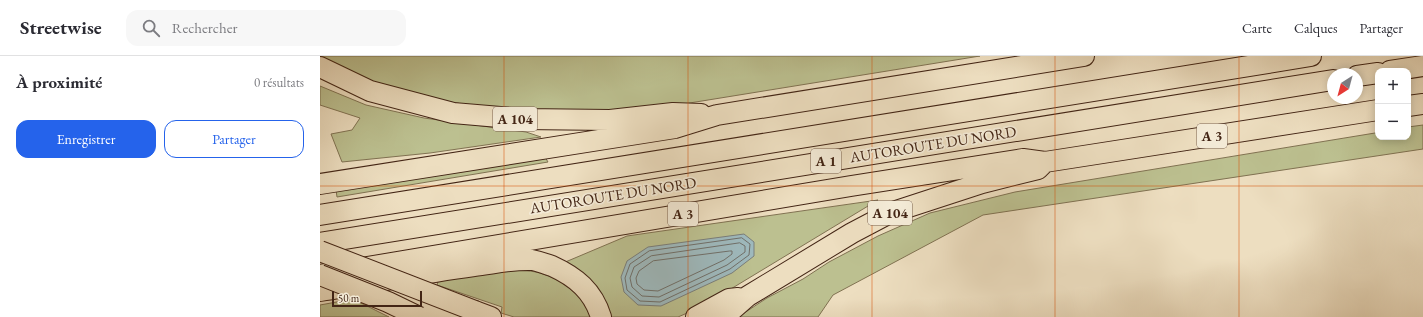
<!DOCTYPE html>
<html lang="fr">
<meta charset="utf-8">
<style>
body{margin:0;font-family:"EB Garamond",serif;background:#f7f7f7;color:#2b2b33}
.controls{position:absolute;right:12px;top:12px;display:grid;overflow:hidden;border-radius:8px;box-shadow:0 2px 10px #0003}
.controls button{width:36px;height:36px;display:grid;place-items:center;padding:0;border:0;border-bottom:1px solid #e1e1e2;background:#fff;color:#2b2b33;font:20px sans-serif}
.compass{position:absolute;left:1007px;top:12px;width:36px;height:36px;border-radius:50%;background:#fff;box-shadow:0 2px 10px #0003;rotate:216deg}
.scale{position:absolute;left:12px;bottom:10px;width:90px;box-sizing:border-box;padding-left:4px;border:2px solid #432515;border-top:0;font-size:11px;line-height:14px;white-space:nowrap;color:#432515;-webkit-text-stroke:3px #f3ead6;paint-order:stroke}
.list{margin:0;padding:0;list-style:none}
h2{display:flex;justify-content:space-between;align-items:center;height:52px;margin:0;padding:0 16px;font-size:17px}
h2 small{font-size:13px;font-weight:400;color:#7c7c81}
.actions{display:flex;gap:8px;padding:12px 16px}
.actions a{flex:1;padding:9px 0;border:1px solid #2563eb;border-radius:12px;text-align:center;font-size:14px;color:#2563eb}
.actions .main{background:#2563eb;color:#fff}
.icon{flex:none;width:22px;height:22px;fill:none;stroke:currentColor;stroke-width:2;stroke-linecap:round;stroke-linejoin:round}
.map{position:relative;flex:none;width:1103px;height:261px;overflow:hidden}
header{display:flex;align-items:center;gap:24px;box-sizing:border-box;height:56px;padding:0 20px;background:#fff;border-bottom:1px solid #e1e1e2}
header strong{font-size:19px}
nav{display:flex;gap:22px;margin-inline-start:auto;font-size:14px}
.search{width:280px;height:36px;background:#f7f7f7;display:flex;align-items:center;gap:10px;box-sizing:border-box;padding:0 14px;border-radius:12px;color:#7c7c81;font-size:15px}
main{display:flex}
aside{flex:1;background:#fff}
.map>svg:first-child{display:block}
.green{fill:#bcc090;stroke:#807252}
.water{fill:#9eb9bd;stroke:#7a7e7a}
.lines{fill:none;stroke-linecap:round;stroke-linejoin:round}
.shore{stroke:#706f69;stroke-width:1}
.highway-casing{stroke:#432515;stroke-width:22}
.highway{stroke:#eddec0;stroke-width:20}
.highway-bridge-casing{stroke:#432515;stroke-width:22;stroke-linecap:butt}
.highway-bridge{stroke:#eddec0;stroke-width:20}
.grid{fill:none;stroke:#d8540d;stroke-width:1;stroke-opacity:0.55}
.labels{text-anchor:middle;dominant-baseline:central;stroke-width:3.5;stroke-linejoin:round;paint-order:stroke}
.shield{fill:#f3ead6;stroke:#78604f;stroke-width:1}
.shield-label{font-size:14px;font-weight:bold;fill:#432515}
.street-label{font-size:15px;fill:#432515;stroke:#f3ead6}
</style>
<header>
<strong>Streetwise</strong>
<div class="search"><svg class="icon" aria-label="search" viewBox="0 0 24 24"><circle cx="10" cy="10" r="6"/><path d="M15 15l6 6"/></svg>Rechercher</div>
<nav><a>Carte</a><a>Calques</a><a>Partager</a></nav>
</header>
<main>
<aside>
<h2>À proximité<small>0 résultats</small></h2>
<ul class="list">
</ul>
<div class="actions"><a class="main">Enregistrer</a><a>Partager</a></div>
</aside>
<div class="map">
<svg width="1103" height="261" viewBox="0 0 1103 261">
<rect width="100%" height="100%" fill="#eddec0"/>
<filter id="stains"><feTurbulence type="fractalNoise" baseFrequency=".005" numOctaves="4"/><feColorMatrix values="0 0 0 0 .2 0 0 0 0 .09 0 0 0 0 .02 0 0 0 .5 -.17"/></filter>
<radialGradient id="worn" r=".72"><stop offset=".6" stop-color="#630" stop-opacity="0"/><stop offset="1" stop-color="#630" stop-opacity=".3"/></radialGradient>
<path class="green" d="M0,0H660L351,50L265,60L174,53L124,45L34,22L0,8Z
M0,30L46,49L104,62L206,76L221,81L110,97L22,106L11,78L32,74L40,62L0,49Z
M1103,69V93L663,159L513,239L498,261H418L447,242L483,223L509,206L558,180L610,157L695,136L1055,77L1058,76V81H1088V71Z
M225,101L228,106L17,141L16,134Z
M558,144L381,251L358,261H287L243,207L307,180Z
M189,214C200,215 213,214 223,218C243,224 264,241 271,261H194L181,257L182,251L117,229L118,225Z
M33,243L69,261H0V249Z"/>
<path class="water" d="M424,178L434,186V200L412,217L341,250L318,249L304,236L301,221L307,205L328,191Z"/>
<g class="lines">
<path class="shore" d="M422,182L430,188L429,199L410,213L340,246L320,245L307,234L305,222L310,208L329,195Z
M420,187L425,190V196L407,209L339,241L322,240L312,231L310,222L314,211L331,200Z
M410,195H412V198L404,204L338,235L324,234L317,228L316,222L319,215L333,205Z"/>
<g class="highway-casing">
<path id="highway" d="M0,11L50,35L133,57L203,63L290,64L353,57L381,58
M1070,15L1103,10
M1037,20L1058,17
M1088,50L1103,48
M0,128L355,72L397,59L764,0
M0,159L991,0
M0,187L1013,24
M0,219L531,130L703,103L725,106L1058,54
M0,235C51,227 102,217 154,210C172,208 193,203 212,204C218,205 226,208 232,210C256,221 273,235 281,261
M155,255L171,261
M376,261L409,243L418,242
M404,261L428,240L532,177L570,157L662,127L718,113L725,106"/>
</g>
<use href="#highway" class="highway"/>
<g class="highway-bridge-casing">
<path id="highway-bridge" d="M0,195L155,255
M0,219L68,246L99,261"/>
</g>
<use href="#highway-bridge" class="highway-bridge"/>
</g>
<path class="grid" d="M184,0V261M368,0V261M552,0V261M735,0V261M919,0V261M0,130H1103"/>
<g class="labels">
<g class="shield">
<rect x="173" y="51" width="44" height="24" rx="3"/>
<rect x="877" y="68" width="30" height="24" rx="3"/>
<rect x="491" y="93" width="30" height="24" rx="3"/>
<rect x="548" y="145" width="44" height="24" rx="3"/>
<rect x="348" y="146" width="30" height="24" rx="3"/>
</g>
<g class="shield-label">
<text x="195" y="63">A 104</text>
<text x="892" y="80">A 3</text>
<text x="506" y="105">A 1</text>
<text x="570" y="157">A 104</text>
<text x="363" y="158">A 3</text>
</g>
<g class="street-label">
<text transform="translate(613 88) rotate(-9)">AUTOROUTE DU NORD</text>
<text transform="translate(293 139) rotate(-9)">AUTOROUTE DU NORD</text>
</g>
</g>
<rect width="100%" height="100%" filter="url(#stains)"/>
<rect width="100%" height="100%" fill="url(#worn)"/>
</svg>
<div class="controls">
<button>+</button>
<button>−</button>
</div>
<svg class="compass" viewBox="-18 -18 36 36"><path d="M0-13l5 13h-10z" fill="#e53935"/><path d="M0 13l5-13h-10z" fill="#7c7c81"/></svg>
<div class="scale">50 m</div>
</div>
</main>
